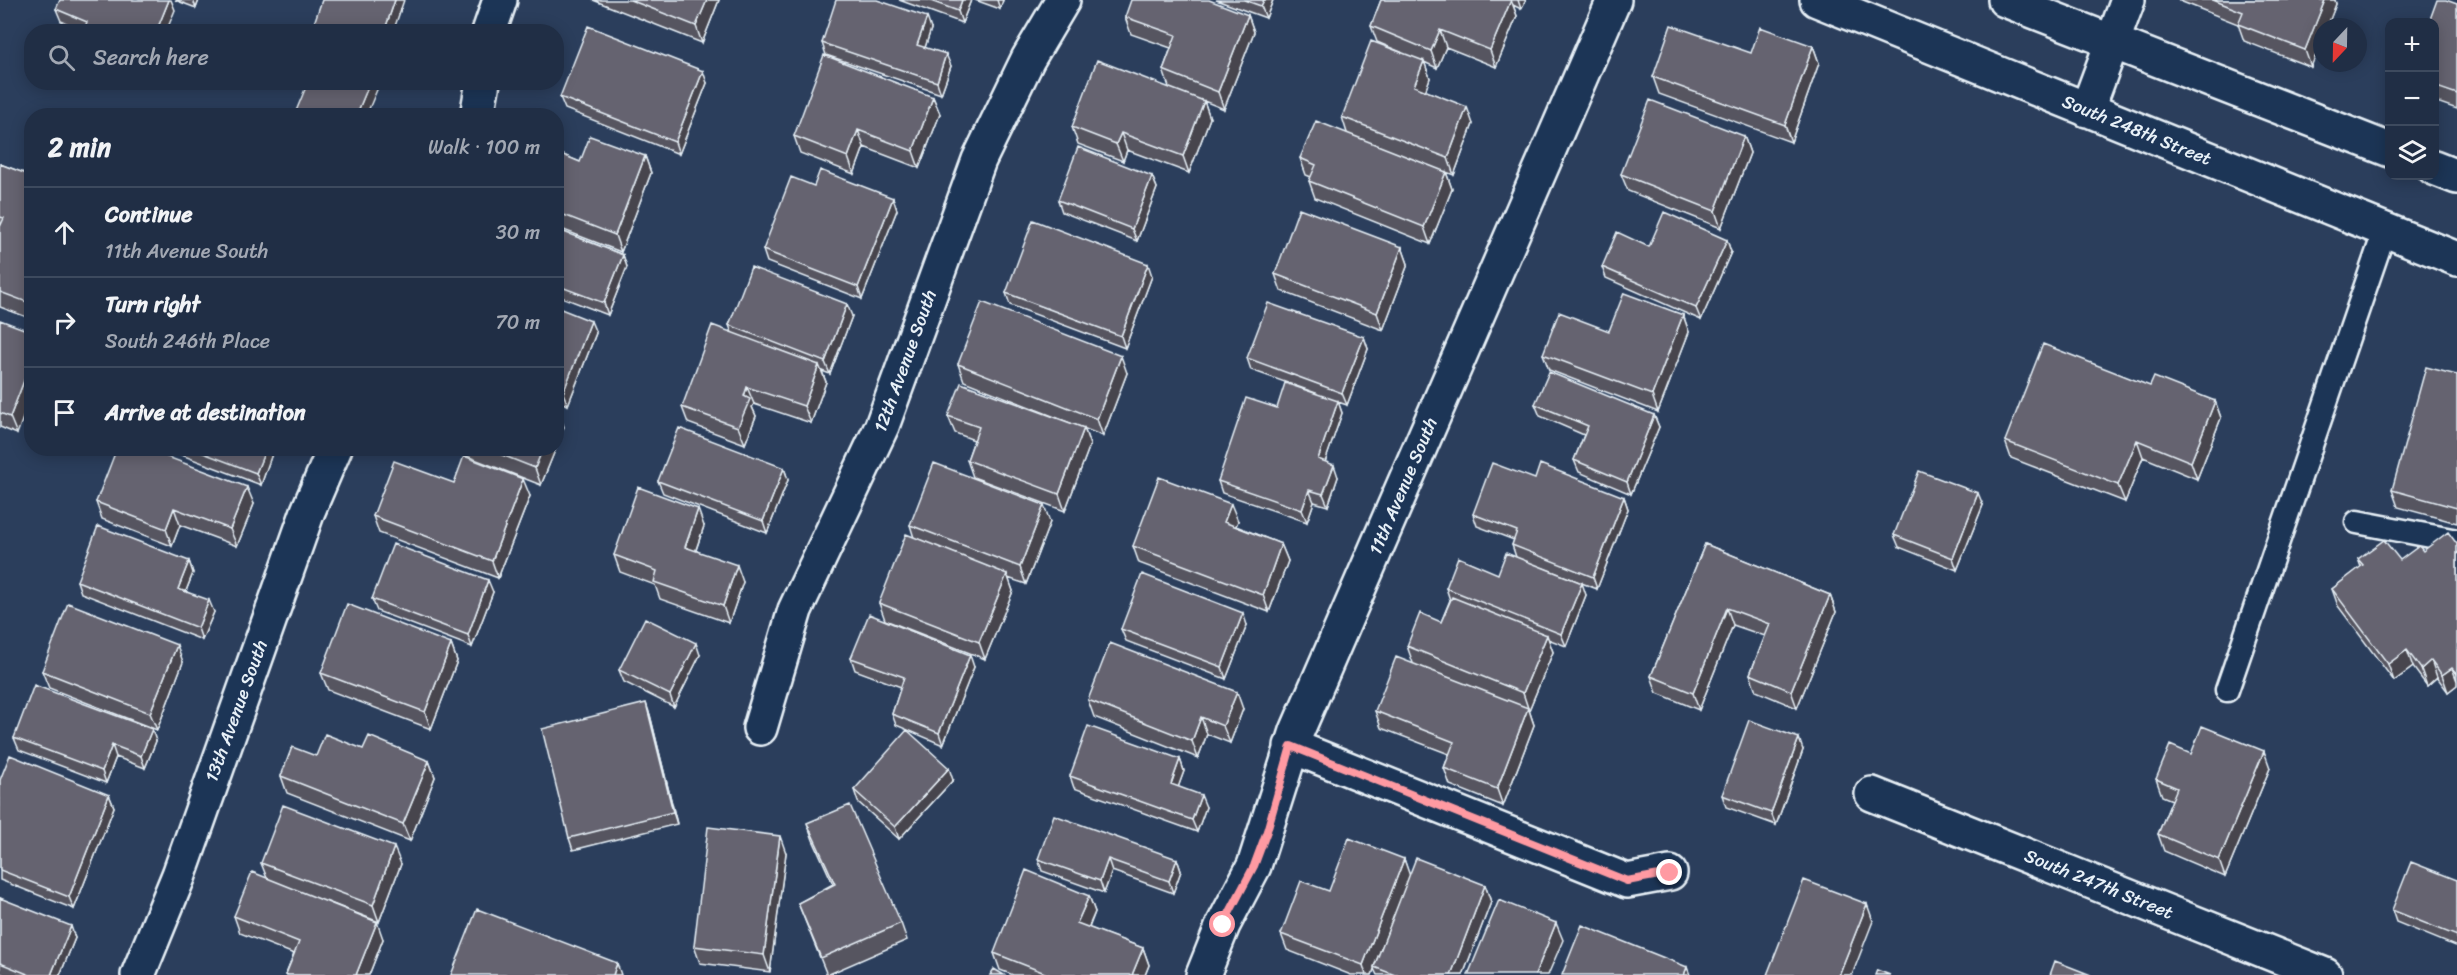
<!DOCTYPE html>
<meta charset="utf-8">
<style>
body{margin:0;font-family:Sriracha,sans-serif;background:#28364c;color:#f1f3f6}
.controls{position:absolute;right:18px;top:18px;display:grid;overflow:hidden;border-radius:12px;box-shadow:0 3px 15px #0003}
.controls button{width:54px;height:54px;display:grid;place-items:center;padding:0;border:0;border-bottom:2px solid #3d4a5e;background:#202e45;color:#f1f3f6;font:30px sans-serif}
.compass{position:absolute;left:2313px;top:18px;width:54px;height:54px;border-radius:50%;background:#202e45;box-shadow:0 3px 15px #0003;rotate:202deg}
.stop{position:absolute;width:18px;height:18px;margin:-14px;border:4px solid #ff9aa2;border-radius:50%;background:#fff}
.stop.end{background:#ff9aa2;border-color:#fff;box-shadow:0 2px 6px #0008}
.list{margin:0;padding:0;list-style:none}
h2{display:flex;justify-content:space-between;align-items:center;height:78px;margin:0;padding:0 24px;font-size:26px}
h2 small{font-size:20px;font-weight:400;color:#a2a8b3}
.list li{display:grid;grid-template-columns:39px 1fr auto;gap:18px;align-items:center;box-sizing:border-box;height:90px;padding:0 24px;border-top:2px solid #3d4a5e}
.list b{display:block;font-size:22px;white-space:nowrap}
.list p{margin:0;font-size:20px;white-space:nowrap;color:#a2a8b3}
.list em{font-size:20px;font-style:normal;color:#a2a8b3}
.icon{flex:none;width:33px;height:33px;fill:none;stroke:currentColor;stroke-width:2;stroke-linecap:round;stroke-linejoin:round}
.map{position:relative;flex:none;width:2457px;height:975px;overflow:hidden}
.search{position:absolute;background:#202e45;box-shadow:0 3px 15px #0003;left:24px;top:24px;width:540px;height:66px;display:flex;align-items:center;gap:15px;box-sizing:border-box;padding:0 21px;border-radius:24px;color:#a2a8b3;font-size:22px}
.panel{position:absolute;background:#202e45;box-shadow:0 3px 15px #0003;left:24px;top:108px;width:540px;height:348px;border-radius:24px}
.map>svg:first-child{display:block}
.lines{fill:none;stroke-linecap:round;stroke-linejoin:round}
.service-casing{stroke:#e8f1f8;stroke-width:27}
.minor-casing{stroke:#e8f1f8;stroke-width:38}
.service{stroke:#1d3557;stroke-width:22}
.minor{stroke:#1d3557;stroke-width:33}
.wall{fill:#575560;stroke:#e8f1f8;stroke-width:1.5}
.shaded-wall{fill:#47454e;stroke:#e8f1f8;stroke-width:1.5}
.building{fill:#656370;stroke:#e8f1f8;stroke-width:1.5}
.route{stroke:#ff9aa2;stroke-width:8}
.labels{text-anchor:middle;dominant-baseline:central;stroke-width:5;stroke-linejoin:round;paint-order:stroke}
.street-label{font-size:18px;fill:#e8f1f8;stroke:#1d3557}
</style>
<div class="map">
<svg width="2457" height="975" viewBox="0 0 2457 975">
<rect width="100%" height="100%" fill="#2b3e5c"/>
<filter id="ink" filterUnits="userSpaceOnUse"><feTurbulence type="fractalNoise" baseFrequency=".0167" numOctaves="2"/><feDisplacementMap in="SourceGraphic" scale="12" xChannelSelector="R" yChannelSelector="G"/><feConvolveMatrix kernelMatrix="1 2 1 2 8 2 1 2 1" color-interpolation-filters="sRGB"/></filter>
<g filter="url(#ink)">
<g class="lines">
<g class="service-casing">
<path id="service" d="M2357,522L2457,541
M2227,690L2385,230"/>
</g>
<g class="minor-casing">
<path id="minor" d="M1817,0L2457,259
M2005,0L2390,150
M489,32L500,0
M2087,110L2128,0
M477,116L483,82
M2434,168L2457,177
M760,728L795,610L882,426L979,160L1028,59L1063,0
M1291,746L1627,881L1670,873
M1872,794L2325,975
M138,975L179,875L308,511L335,448
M1203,975L1223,925L1254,866L1297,731L1614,0"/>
</g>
<use href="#service" class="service"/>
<use href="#minor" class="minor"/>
</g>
<path class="wall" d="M175,0H199L196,8Z
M593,0H719L702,43Z
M899,0H971L962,23Z
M975,0H1003L1000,9Z
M1216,0H1273L1266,18Z
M1381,0H1526L1521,9L1513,5L1517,16L1496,67L1446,47L1437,68L1424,62L1430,78L1425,91L1473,124L1454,175L1446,172L1452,189L1430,244L1315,198L1309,181L1311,177L1306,175L1300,158L1347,133L1342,117L1401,52L1377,42L1371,26Z
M2179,0H2335L2336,4L2327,27H2322L2311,67L2244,41L2238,24L2180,1Z
M2457,4V109L2434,101V22Z
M56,9L175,10L84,30L61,21Z
M1248,15L1254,32L1224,109L1204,101L1210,118L1189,173L1127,150L1123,161L1078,144L1072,127L1169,87L1163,70L1171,48L1131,34L1125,17Z
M931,29L925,47L951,66L941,94L826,55L822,43Z
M1813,46L1819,63L1791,142L1659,94L1653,77L1751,53Z
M707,83L679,154L565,109L560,97Z
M933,97L940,114L919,168L864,147L854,174L800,153L794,136Z
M1744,136L1750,153L1721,228L1628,191L1621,174Z
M556,152L580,162L645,156L651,173L621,252L556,227Z
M0,164L32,176V319L0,307Z
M1152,176L1157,188L1137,241L1062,212L1058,200Z
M814,186L893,198L897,210L862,299L767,262L763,250Z
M556,229L623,255L627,267L608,315L556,295Z
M1727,240L1731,252L1701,320L1606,278L1602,267Z
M1402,247L1408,264L1383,330L1281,291L1275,274Z
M1152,276L1125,348L1010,305L1006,293Z
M556,307L596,333L568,405L556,401Z
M1683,315L1689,332L1658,412L1549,370L1543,354L1609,331Z
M852,316L830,374L822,371L826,382L811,423L754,404L752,407L756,416L745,444L688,423L682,407L732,333L729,325Z
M0,320L17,434L0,427Z
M1364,337L1368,349L1347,405L1338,402L1342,413L1325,462L1338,477L1328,506L1314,502L1307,522L1222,493L1218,481L1277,408L1316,393L1251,370L1247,358Z
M958,364L1127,373L1103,436L964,381Z
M2457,375V523L2398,507L2392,490Z
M2150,386L2215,401L2221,418L2197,479L2143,457L2125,502L2011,458L2005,441Z
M1535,404L1654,415L1659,427L1631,494L1579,472L1574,460L1584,435L1540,416Z
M948,416L1084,428L1090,445L1065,511L973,477L967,460L974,440L955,433Z
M163,448H274L261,485Z
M446,448H556L541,485Z
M784,468L788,480L767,533L663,493L658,481Z
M1535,479L1624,497L1628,509L1597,589L1543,568L1586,595L1566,646L1548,639L1553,652L1529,710L1534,725L1503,806L1450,785L1444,768L1449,754L1381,728L1375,711L1413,663L1407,646L1441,622L1450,600L1446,588L1498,574L1516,557L1512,545L1514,540L1477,526L1473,514Z
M454,483L530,496L498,578L379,533L373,516Z
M96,502L254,504L237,546L180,525L172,546L102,519Z
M1983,505L1957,570L1899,547L1894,535Z
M1238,521L1236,526L1281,544L1288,561L1269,612L1139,563L1133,546Z
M1050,522L1026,584L1008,578L1013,591L985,659L885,620L879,603L914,538L910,525Z
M704,526L696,550L743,582L729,623L660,599L655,585L620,572L614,555Z
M1705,544L1830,595L1836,612L1797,708L1756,691L1750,674L1765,636L1733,625L1699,710L1657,693L1651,676Z
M2457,544V685L2448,692L2437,677L2427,686L2413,667L2394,681L2338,606L2332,589L2361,567L2358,559L2400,560L2423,551Z
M189,561L193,573L186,591L214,612L202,640L81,593L77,581Z
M493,592L472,647L377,611L372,599Z
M1247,625L1226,679L1126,641L1121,629Z
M451,644L457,661L431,729L328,690L321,673Z
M700,655L674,707L624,682L619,670Z
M851,658L974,667L943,745L896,725L892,714L901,687L855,670Z
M183,662L157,730L49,688L42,671Z
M1088,700L1243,709L1230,743L1207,734L1198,758L1094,717Z
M650,715L677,824L573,850L569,838Z
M14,738L156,741L145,768L116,757L106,783L19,750Z
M363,749L429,761L435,777L410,841L287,793L281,776L316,756Z
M1803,750L1776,825L1726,807L1722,795Z
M2191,754L2270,768L2225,877L2164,851L2158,834L2172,800L2162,796L2156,779Z
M1180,759L1184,771L1178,787L1206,807L1197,832L1074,788L1070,776Z
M0,780L109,795L114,807L74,909L0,880Z
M953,780L899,839L858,802L854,790Z
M807,823L901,923L907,940L827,975L798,903L833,884L813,840Z
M786,853L770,972L700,963L694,946Z
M1038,859H1177L1181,871L1173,893L1112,871L1104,893L1042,871Z
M1404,859L1409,875L1485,885L1491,902L1463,975H1377L1374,969L1372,975H1351L1287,950L1281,934L1329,891Z
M261,863L401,864L379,922L325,901L383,939L369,975H286L294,954L240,933L234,916L267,878Z
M2457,880V947L2396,922L2392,910Z
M1089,896L1095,912L1089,928L1143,948L1149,965L1145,975H1013L1000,970L994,953Z
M0,898L75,938L60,975H4L0,973Z"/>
<path class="shaded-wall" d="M169,0H171L175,10L166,32H156Z
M193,0H199L196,8Z
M395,0H404L393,32H384Z
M707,0H719L702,43L696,26Z
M962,0H971L962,23L958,11Z
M997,0H1003L1000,9Z
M1264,0H1273L1266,18L1261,6Z
M1511,0L1517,16L1496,67L1490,50Z
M1518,0H1526L1521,9Z
M2325,0H2335L2336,4L2327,27H2322V40L2311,67L2305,50Z
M1248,15L1254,32L1224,109L1218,92Z
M927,17L931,29L922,57L917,45Z
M1440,30L1446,47L1437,68L1431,51Z
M1813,46L1819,63L1791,142L1785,125Z
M946,54L951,66L941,94L937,82Z
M1424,61L1430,78L1421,103L1414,86Z
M703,71L707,83L679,154L675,142Z
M370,82H378L379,85L366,116H356Z
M933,97L940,114L919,168L913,151Z
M1204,101L1210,118L1189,173L1183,156Z
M1467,107L1473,124L1454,175L1448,158Z
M858,130L864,147L854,174L848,157Z
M1121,133L1127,150L1123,161L1116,144Z
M1744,136L1750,153L1721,228L1715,211Z
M645,156L651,173L621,252L615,235Z
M1446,172L1452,189L1430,244L1424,227Z
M1152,176L1157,188L1137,241L1132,229Z
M893,198L897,210L862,299L858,287Z
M1727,240L1731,252L1701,320L1696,308Z
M1402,247L1408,264L1383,330L1377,313Z
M623,255L627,267L608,315L604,303Z
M1148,264L1152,276L1125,348L1121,336Z
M847,304L852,316L830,374L825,362Z
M1683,315L1689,332L1658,412L1652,395Z
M591,321L596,333L568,405L563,393Z
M1364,337L1368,349L1347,405L1342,393Z
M1121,356L1127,373L1103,436L1097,419Z
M32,360V394L17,434L10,417Z
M819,365L826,382L811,423L804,406Z
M747,387L754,404L752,407L756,416L745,444L738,427L744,396Z
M1338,401L1342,413L1322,471L1318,459Z
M2215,401L2221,418L2197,479L2191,462Z
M558,410L564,427L556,446V413Z
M1654,415L1659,427L1631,494L1627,482Z
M1084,428L1090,445L1065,511L1059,494Z
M2137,440L2143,457L2125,502L2118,485Z
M266,448H274L261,485L256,473Z
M543,448H556L541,485L535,468Z
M1334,465L1338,477L1328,506L1323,494Z
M784,468L788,480L767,533L763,521Z
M523,479L530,496L498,578L492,561Z
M247,487L254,504L237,546L230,529Z
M1309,490L1314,502L1307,522L1302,510Z
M1978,493L1983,505L1957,570L1953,558Z
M1624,497L1628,509L1597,589L1593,577Z
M1231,504L1238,521L1230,539L1224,522Z
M1044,505L1050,522L1026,584L1020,567Z
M174,508L180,525L172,546L166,529Z
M698,509L704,526L691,564L685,547Z
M1281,544L1288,561L1269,612L1263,595Z
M189,561L193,573L182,601L178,589Z
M737,565L743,582L729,623L723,606Z
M1007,574L1013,591L985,659L979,642Z
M488,580L493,592L472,647L468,635Z
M1582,583L1586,595L1566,646L1561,634Z
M1830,595L1836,612L1797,708L1791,691Z
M209,600L214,612L202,640L198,628Z
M1727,608L1733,625L1699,710L1693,693Z
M1243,613L1247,625L1226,679L1222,667Z
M1547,635L1553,652L1529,710L1534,725L1503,806L1497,789L1528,708L1523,693Z
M696,643L700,655L674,707L670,695Z
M451,644L457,661L431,729L425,712Z
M177,645L183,662L157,730L150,713Z
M2407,650L2413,667L2394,681L2388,664Z
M970,655L974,667L943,745L939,733Z
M2431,660L2437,677L2427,686L2421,669Z
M2452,668L2457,681V685L2448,692L2442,675Z
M1237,692L1243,709L1230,743L1223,726Z
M646,703L650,715L677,824L673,812Z
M1201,717L1207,734L1198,758L1192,741Z
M152,729L156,741L145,768L141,756Z
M1799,738L1803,750L1776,825L1771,813Z
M112,745L116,757L106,783L102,771Z
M2264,751L2270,768L2225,877L2219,860Z
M1180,759L1184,771L1175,796L1171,784Z
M429,761L435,777L410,841L403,824Z
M949,768L953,780L899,839L895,827Z
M109,795L114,807L74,909L69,897Z
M1201,795L1206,807L1197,832L1192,820Z
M780,836L786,853L770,972L764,955Z
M394,847L401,864L379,922L373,905Z
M1108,859L1112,871L1104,893L1100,881Z
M1177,859L1181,871L1173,893L1169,881Z
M1404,859L1410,876L1374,967V969L1372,975H1366L1363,965Z
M1485,885L1491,902L1463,975H1451Z
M1089,896L1095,912L1083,940L1077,923Z
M1867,904L1873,921L1852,975H1839Z
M377,922L383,939L369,975H356Z
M1556,923L1563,940L1548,975H1535Z
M71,926L75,938L60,975H51Z
M1143,948L1149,965L1145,975H1132Z
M617,963L621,975H613Z
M1687,967L1690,975H1684Z"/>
<path class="building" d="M60,0H169L156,32H83L87,22L56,9Z
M322,0H395L384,32H311Z
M630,0H707L696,26Z
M836,0H877L927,17L917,45L946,54L937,82L822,43Z
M928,0H962L958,11Z
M1131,0H1209L1248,15L1218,92L1163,70L1176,35L1125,17Z
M1244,0H1264L1261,6Z
M1381,0H1511L1490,50L1440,30L1431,51L1371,26Z
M2213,0H2325L2305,50L2238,24L2243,12Z
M2437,0H2446L2457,4V94L2434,86V22H2429Z
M1671,25L1751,53L1760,27L1813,46L1785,125L1653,77Z
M588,26L703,71L675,142L560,97Z
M1371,41L1424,61L1414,86L1467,107L1448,158L1342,117Z
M824,55L933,97L913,151L858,130L848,157L794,136Z
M1097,60L1204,101L1183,156L1121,133L1116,144L1072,127Z
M308,82H370L356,116H294Z
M1650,100L1744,136L1715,211L1621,174Z
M1316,121L1446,172L1424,227L1309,181L1316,165L1300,158Z
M590,136L645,156L615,235L556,212V152L580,162Z
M1078,147L1152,176L1132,229L1058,200Z
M0,164L32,176V304L0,292V227L4,218L0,217Z
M820,170L893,198L858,287L763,250L791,177L814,186Z
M1299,208L1402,247L1377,313L1275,274Z
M1664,212L1727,240L1696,308L1602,267L1617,232L1649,247Z
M1033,220L1148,264L1121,336L1006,293Z
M556,229L623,255L604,303L556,285Z
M751,267L847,304L825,362L729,325Z
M1624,293L1683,315L1652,395L1543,354L1559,312L1609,331Z
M982,302L1121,356L1097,419L958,364Z
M1268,303L1364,337L1342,393L1247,358Z
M556,307L591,321L563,393L556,390Z
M0,320L32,332V360L10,417L0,413Z
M712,325L819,365L804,406L747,387L744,396L750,399L738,427L682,407Z
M2043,344L2150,386L2154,377L2215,401L2191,462L2137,440L2118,485L2005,441Z
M2426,367L2457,375V508L2392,490Z
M1549,372L1654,415L1627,482L1574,460L1588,426L1535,404Z
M961,383L1084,428L1059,494L967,460L979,427L948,416Z
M1285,383L1338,401L1318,459L1334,465L1323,494L1309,490L1302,510L1218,481L1246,398L1277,408Z
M679,428L784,468L763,521L658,481Z
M117,448H144L247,487L230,529L174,508L166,529L96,502Z
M190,448H266L256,473Z
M484,448H543L535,468Z
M464,456L523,479L492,561L373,516L394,461L454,483Z
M934,463L1044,505L1020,567L910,525Z
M1492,463L1535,479L1540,464L1624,497L1593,577L1512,545L1517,531L1473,514Z
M1919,471L1978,493L1953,558L1894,535Z
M1159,477L1231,504L1224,522L1281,544L1263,595L1133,546Z
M638,487L698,509L685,547L737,565L723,606L654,582L657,571L614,555Z
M98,526L189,561L178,589L209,600L198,628L77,581Z
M2448,532L2457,544V674L2452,668L2442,675L2431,660L2421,669L2407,650L2388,664L2332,589L2363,565L2358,559L2384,540L2400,560L2419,546L2423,551Z
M906,534L1007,574L979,642L879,603Z
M393,544L488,580L468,635L372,599Z
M1705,544L1830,595L1791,691L1750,674L1770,624L1727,608L1693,693L1651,676Z
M1506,553L1582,583L1561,634L1446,588L1458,557L1498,574Z
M1142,574L1243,613L1222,667L1121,629Z
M1452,597L1547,635L1523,693L1407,646L1420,613L1441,622Z
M68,603L177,645L150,713L42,671Z
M347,604L451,644L425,712L321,673Z
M869,614L970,655L939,733L892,714L904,677L851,658Z
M645,618L696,643L670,695L619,670Z
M1110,643L1237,692L1223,726L1201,717L1192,741L1088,700Z
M1396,657L1528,708L1497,789L1444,768L1454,742L1375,711Z
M34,685L152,729L141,756L112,745L102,771L14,738Z
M646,703L673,812L569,838L542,729Z
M1749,720L1799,738L1771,813L1722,795Z
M1088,726L1180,759L1171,784L1201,795L1192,820L1070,776Z
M2202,726L2264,751L2219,860L2158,834L2177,788L2156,779L2170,745L2191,754Z
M907,730L949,768L895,827L854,790Z
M325,734L363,749L369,736L429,761L403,824L281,776L292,747L316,756Z
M10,755L109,795L69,897L0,870V780Z
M283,805L394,847L373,905L261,863Z
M850,805L901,923L821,958L798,903L835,884L807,823Z
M1054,815L1177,859L1169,881L1108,859L1100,881L1038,859Z
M708,827L780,836L764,955L694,946Z
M1349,838L1404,859L1363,965L1281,934L1301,881L1329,891Z
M1416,858L1485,885L1451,975H1395L1374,967Z
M2411,862L2457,880V936L2392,910Z
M1026,870L1089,896L1077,923L1143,948L1132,975H1050L994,953Z
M252,872L377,922L356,975H288L286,974L299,942L234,916Z
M1804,880L1867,904L1839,975H1767Z
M0,898L71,926L51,975H30L0,963Z
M1499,900L1556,923L1535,975H1468Z
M477,909L617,963L613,975H507L505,974L504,975H451Z
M1582,925L1687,967L1684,975H1562Z
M2055,961L2091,975H2050Z
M994,969L1004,975H990Z
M1877,970L1890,975H1875Z"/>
</g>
<g class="lines" filter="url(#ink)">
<path class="route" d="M1223,925L1254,866L1267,831L1291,746L1627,881L1670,873"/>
</g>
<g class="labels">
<g class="street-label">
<text transform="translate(2137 130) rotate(22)">South 248th Street</text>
<text transform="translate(905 361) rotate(-70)">12th Avenue South</text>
<text transform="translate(1403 486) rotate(-67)">11th Avenue South</text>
<text transform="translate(236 711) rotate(-70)">13th Avenue South</text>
<text transform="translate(2099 884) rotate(22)">South 247th Street</text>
</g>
</g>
</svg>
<div class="controls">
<button>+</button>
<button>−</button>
<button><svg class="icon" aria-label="layers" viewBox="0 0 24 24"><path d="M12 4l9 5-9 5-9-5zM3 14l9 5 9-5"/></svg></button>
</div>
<svg class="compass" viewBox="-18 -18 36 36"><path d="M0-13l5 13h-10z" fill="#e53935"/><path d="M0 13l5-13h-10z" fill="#a2a8b3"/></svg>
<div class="stop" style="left:1223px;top:925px"></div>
<div class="stop end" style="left:1670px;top:873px"></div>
<div class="search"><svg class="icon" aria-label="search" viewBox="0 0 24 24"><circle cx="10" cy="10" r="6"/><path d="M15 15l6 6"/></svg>Search here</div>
<section class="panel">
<h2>2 min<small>Walk · 100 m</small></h2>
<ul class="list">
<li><svg class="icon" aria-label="ahead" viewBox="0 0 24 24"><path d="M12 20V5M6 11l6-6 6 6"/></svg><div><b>Continue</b><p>11th Avenue South</p></div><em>30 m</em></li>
<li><svg class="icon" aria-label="right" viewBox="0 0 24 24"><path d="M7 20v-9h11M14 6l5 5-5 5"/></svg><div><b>Turn right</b><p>South 246th Place</p></div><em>70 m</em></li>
<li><svg class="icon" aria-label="arrive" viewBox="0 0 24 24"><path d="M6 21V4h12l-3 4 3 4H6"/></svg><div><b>Arrive at destination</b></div></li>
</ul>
</section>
</div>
